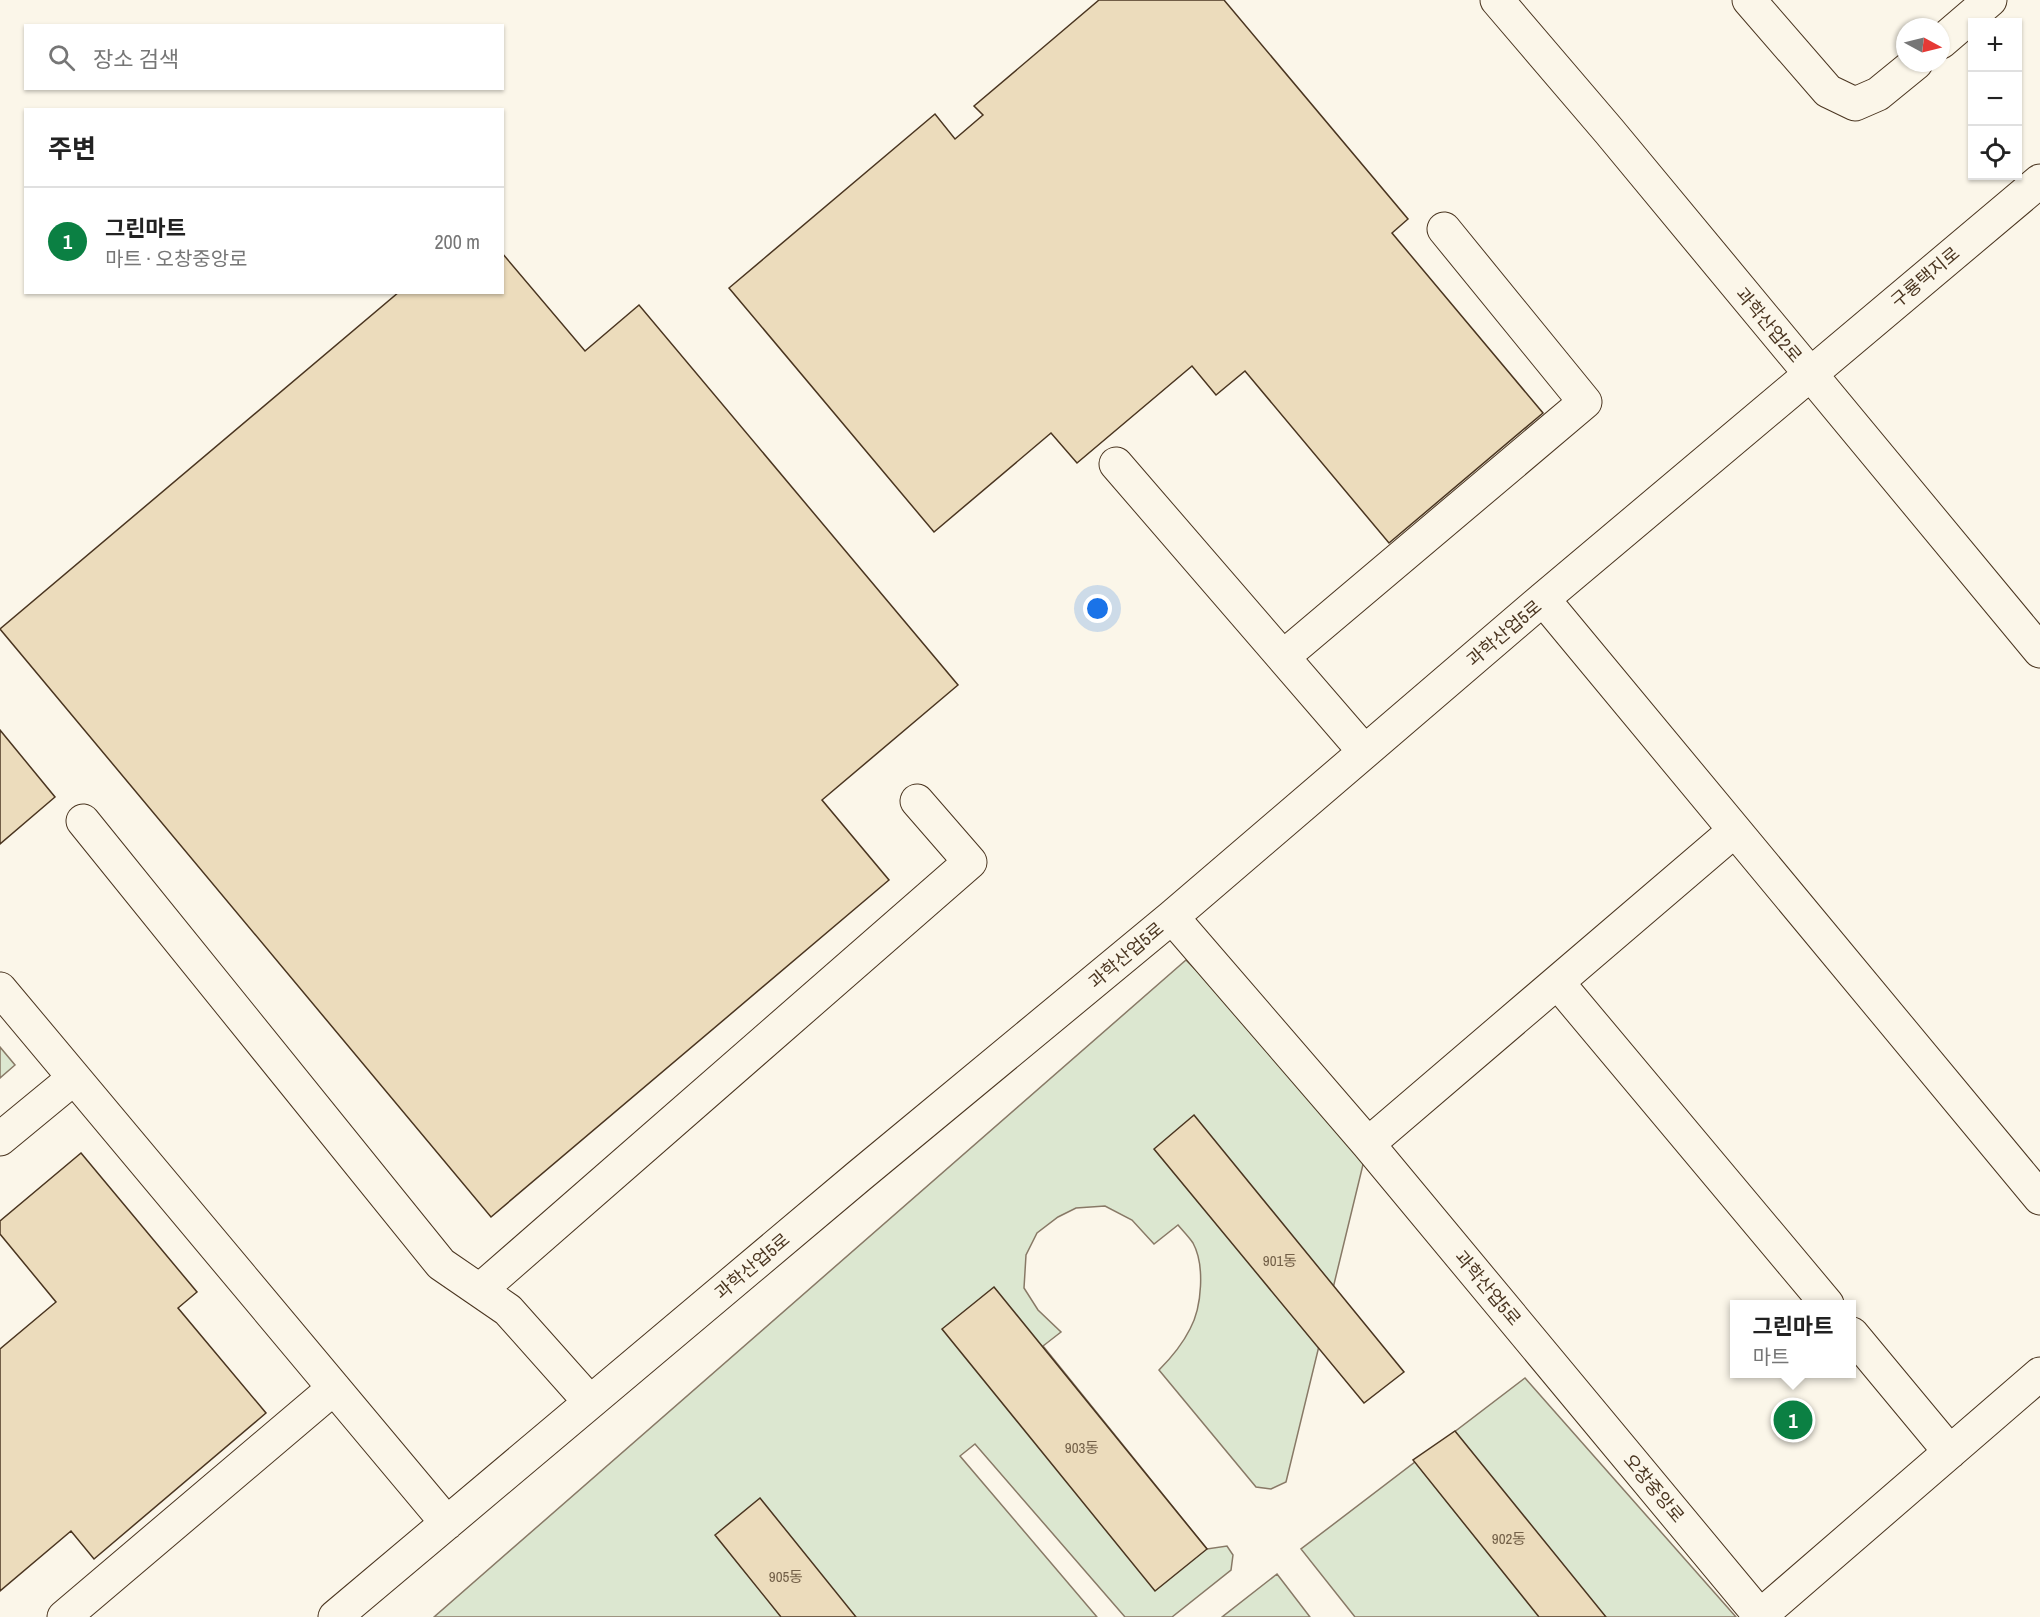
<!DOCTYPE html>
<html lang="ko">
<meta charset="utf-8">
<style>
body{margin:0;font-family:"Archivo Narrow","Noto Sans KR",sans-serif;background:#f6f6f6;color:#222}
.controls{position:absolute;right:18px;top:18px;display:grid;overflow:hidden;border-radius:0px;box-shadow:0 2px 4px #0004}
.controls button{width:54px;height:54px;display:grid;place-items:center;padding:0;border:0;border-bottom:2px solid #e0e0e0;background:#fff;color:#222;font:30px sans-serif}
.compass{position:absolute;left:1896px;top:18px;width:54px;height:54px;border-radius:50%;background:#fff;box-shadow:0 2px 4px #0004;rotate:97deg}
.you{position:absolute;left:1098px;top:609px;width:21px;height:21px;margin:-15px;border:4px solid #fff;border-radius:50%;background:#1a73e8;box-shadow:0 0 0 9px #1a73e833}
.badge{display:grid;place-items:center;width:39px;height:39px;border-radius:50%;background:#0b8043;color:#fff;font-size:20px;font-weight:700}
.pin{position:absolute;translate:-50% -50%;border:3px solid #fff;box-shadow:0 2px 6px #0006}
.popup{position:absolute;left:1730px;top:1300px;width:126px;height:78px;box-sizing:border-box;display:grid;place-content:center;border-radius:0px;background:#fff;filter:drop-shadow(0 2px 4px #0005);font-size:20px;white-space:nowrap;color:#767676}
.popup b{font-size:22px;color:#222}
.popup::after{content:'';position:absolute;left:50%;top:100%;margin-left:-12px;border:12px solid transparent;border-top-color:#fff}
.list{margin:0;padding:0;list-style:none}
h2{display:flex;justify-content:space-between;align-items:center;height:78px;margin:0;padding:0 24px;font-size:26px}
h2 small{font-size:20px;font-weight:400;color:#767676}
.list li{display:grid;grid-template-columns:39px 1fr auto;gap:18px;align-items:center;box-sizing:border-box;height:108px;padding:0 24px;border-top:2px solid #e0e0e0}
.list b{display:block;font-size:22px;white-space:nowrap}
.list p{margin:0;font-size:20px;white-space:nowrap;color:#767676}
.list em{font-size:20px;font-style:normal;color:#767676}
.icon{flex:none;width:33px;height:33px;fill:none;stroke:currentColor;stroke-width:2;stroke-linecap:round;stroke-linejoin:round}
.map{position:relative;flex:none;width:2040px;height:1617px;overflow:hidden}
.search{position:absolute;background:#fff;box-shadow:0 2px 4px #0004;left:24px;top:24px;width:480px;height:66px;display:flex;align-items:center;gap:15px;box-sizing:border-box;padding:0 21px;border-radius:0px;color:#767676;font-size:22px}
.panel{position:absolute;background:#fff;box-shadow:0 2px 4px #0004;left:24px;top:108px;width:480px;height:186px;border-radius:0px}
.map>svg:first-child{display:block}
.green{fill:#dce7d0;stroke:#887966;stroke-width:1.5}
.building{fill:#ecdcbc;stroke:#4a3520;stroke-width:1.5}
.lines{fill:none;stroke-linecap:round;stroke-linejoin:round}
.minor-casing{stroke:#4a3520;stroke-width:35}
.minor{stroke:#fbf6e9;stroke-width:33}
.labels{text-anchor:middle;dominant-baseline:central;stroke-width:4.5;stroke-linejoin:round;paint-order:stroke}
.number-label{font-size:15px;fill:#725f47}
.street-label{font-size:18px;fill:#4a3520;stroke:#fbf6e9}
</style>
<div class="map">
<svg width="2040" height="1617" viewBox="0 0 2040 1617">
<rect width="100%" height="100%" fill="#fbf6e9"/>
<path class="green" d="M1186,960L1368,1144L1286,1482L1271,1489L1256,1487L1159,1370C1171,1358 1182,1345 1190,1329C1202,1307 1205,1265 1193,1243C1189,1237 1183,1231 1178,1225L1154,1244L1132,1220L1105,1206L1076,1208L1058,1217L1037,1233L1026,1255L1024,1288L1038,1310L1061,1332L1043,1346L1207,1549L1227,1546L1233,1555L1231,1570L1172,1617H1125L975,1444L960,1456L1097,1617H434Z
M0,1047L15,1065L0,1078Z
M1525,1378L1736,1617H1355L1301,1549Z
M1277,1574L1310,1617H1222Z"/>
<path class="building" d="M1099,0H1224L1408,219L1392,233L1543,413L1389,543L1245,371L1216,395L1192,366L1077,463L1051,433L934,532L729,288L935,114L955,139L983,115L974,106Z
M502,253L585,351L639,305L958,685L822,800L889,880L491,1217L0,629L399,292H502Z
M0,730L55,797L0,844Z
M1194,1115L1404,1372L1364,1403L1154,1149Z
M81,1153L197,1292L178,1308L266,1413L94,1559L71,1531L0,1591V1349L56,1302L0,1234V1221Z
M994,1287L1207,1549L1155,1591L942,1329Z
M1455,1431L1606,1617H1539L1413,1460Z
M760,1498L856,1617H781L715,1535Z"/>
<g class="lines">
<g class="minor-casing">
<path id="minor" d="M1497,0L1609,131L2040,651
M1749,0L1828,91L1855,104L1878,94L1916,63
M1941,42L1990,0
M1116,464L1364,751
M1543,599L2040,1198
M1283,657L1585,402L1444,229
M83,821L441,1264L508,1310L590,1402
M1172,917L1368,1144L1761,1617
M1558,983L1827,1304
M0,989L447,1523
M0,1139L74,1078
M1368,1144L1734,831
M480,1290L970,862L917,801
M1852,1334L1950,1452
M1760,1616L2040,1374
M64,1617L334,1388
M335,1617L859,1176L1172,917L1543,599L2040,181"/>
</g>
<use href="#minor" class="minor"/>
</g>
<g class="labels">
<g class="number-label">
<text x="1280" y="1260">901동</text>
<text x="1082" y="1447">903동</text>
<text x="1509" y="1538">902동</text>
<text x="786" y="1576">905동</text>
</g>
<g class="street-label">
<text transform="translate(1925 277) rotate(-40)">구룡택지로</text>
<text transform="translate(1769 325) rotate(50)">과학산업2로</text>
<text transform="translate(1504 633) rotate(-40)">과학산업5로</text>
<text transform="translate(1126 955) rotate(-40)">과학산업5로</text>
<text transform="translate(752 1266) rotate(-40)">과학산업5로</text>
<text transform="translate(1488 1288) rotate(50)">과학산업5로</text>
<text transform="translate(1654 1488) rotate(50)">오창중앙로</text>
</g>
</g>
</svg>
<div class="controls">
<button>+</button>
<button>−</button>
<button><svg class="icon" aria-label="locate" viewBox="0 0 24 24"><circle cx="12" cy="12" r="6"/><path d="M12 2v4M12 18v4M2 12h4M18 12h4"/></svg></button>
</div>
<svg class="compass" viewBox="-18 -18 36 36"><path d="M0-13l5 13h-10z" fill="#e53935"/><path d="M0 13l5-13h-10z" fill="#767676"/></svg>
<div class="you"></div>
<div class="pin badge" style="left:1793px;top:1420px">1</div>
<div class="popup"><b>그린마트</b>마트</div>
<div class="search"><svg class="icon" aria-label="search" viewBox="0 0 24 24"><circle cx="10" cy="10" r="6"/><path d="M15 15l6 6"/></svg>장소 검색</div>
<section class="panel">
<h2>주변<small></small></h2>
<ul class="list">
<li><span class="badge">1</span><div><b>그린마트</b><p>마트 · 오창중앙로</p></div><em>200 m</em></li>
</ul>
</section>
</div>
